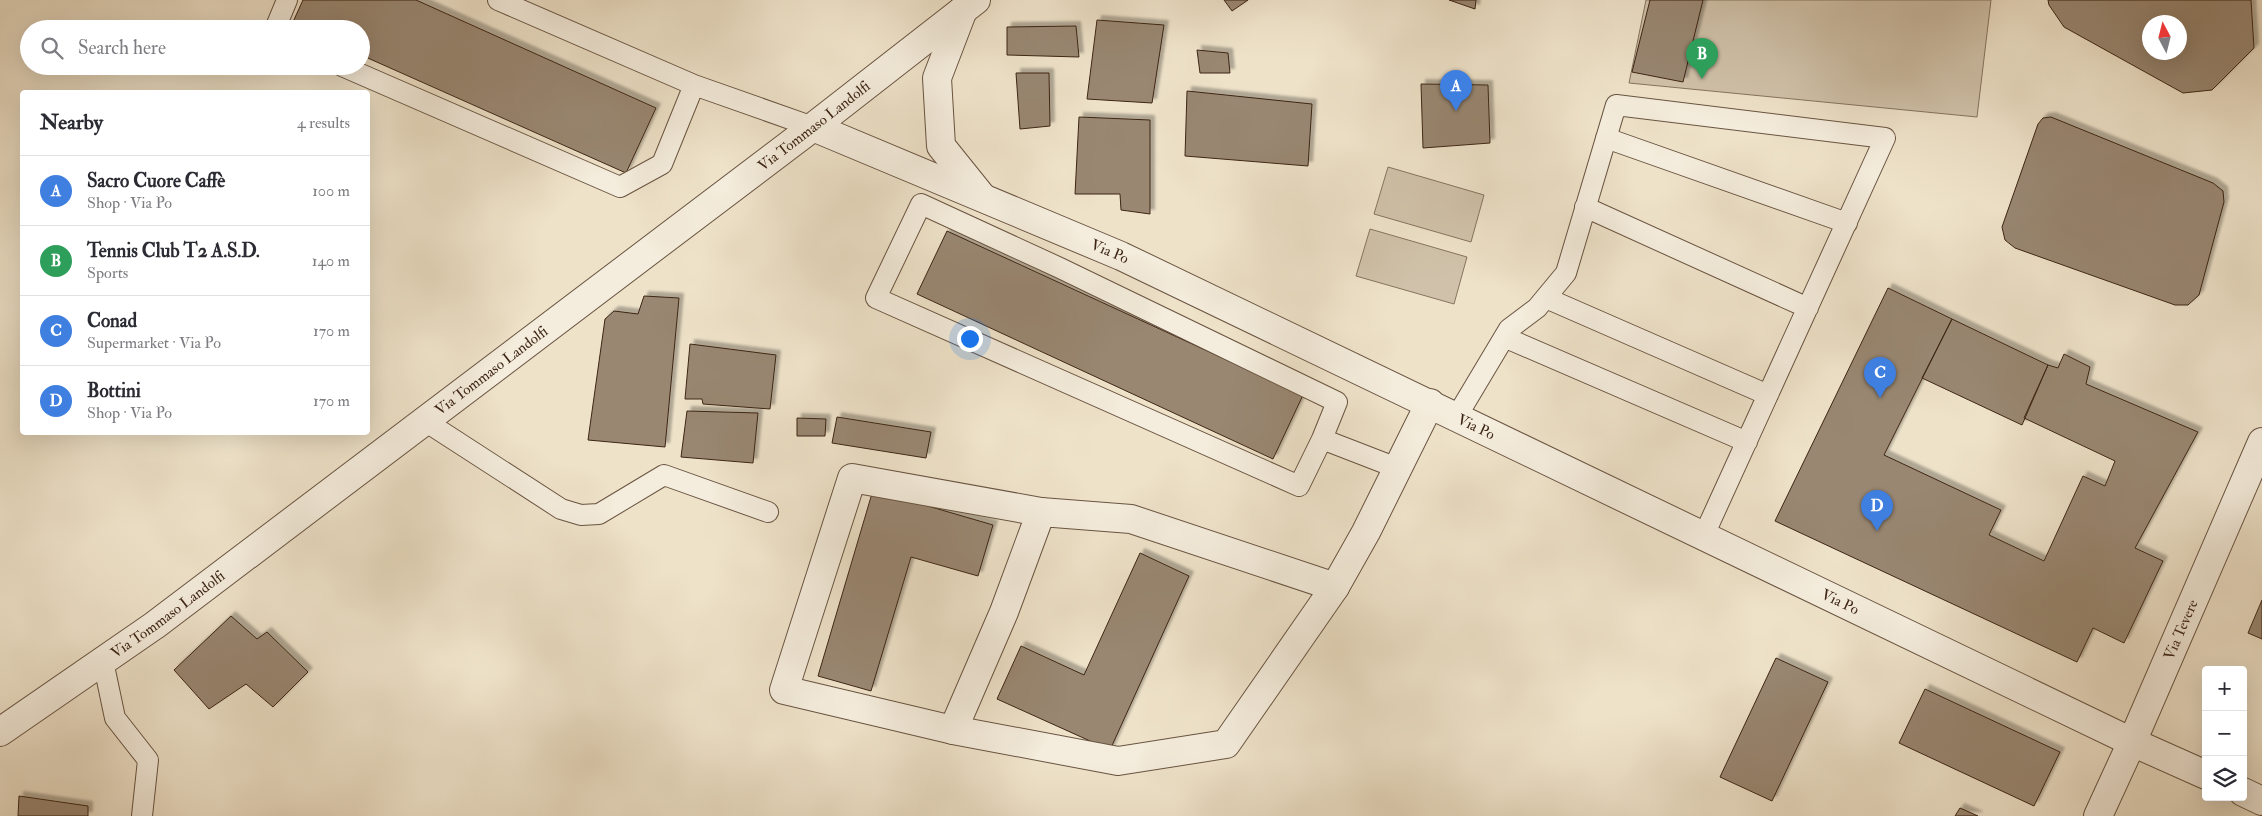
<!DOCTYPE html>
<meta charset="utf-8">
<style>
body{margin:0;font-family:"IM FELL Double Pica",serif;background:#f2f2f3;color:#2b2b33}
.controls{position:absolute;right:15px;bottom:15px;display:grid;overflow:hidden;border-radius:5px;box-shadow:0 5px 20px #0002}
.controls button{width:45px;height:45px;display:grid;place-items:center;padding:0;border:0;border-bottom:1px solid #e1e1e2;background:#fff;color:#2b2b33;font:25px sans-serif}
.compass{position:absolute;left:2142px;top:15px;width:45px;height:45px;border-radius:50%;background:#fff;box-shadow:0 5px 20px #0002;rotate:353deg}
.you{position:absolute;left:969px;top:338px;width:18px;height:18px;margin:-12px;border:4px solid #fff;border-radius:50%;background:#1a73e8;box-shadow:0 0 0 8px #1a73e833}
.badge{display:grid;place-items:center;width:32px;height:32px;border-radius:50%;background:#111827;color:#fff;font-size:16px;font-weight:700}
.pin{position:absolute;translate:-50% -41px;filter:drop-shadow(0 1px 2px #0008)}
.pin::after{content:'';position:absolute;top:26px;width:18px;height:15px;background:inherit;clip-path:polygon(0 0,100% 0,50% 100%)}
.list{margin:0;padding:0;list-style:none}
h2{display:flex;justify-content:space-between;align-items:center;height:65px;margin:0;padding:0 20px;font-size:21px}
h2 small{font-size:16px;font-weight:400;color:#7c7c81}
.list li{display:grid;grid-template-columns:32px 1fr auto;gap:15px;align-items:center;box-sizing:border-box;height:70px;padding:0 20px;border-top:1px solid #e1e1e2}
.list b{display:block;font-size:19px;white-space:nowrap}
.list p{margin:0;font-size:16px;white-space:nowrap;color:#7c7c81}
.list em{font-size:16px;font-style:normal;color:#7c7c81}
.icon{flex:none;width:28px;height:28px;fill:none;stroke:currentColor;stroke-width:2;stroke-linecap:round;stroke-linejoin:round}
.map{position:relative;flex:none;width:2262px;height:816px;overflow:hidden}
.search{position:absolute;background:#fff;box-shadow:0 5px 20px #0002;left:20px;top:20px;width:350px;height:55px;display:flex;align-items:center;gap:12px;box-sizing:border-box;padding:0 18px;border-radius:28px;color:#7c7c81;font-size:19px}
.panel{position:absolute;background:#fff;box-shadow:0 5px 20px #0002;left:20px;top:90px;width:350px;height:345px;border-radius:5px}
.map>svg:first-child{display:block}
.green{fill:#d0c2aa;stroke:#86745f}
.building{fill:#998772;stroke:#3d2514;fill-rule:evenodd;filter:url(#shadow)}
.lines{fill:none;stroke-linecap:round;stroke-linejoin:round}
.lane-casing{stroke:#695441;stroke-width:22}
.street-casing{stroke:#695441;stroke-width:30}
.lane{stroke:#f4ecdc;stroke-width:20}
.street{stroke:#f4ecdc;stroke-width:28}
.labels{text-anchor:middle;dominant-baseline:central;stroke-width:4;stroke-linejoin:round;paint-order:stroke}
.street-label{font-size:15px;fill:#3d2514;stroke:#f4ecdc}
</style>
<div class="map">
<svg width="2262" height="816" viewBox="0 0 2262 816">
<defs>
<filter id="shadow"><feDropShadow dx="4.5" dy="-4.5" stdDeviation="1" flood-color="#0004"/></filter>
</defs>
<rect width="100%" height="100%" fill="#eee2c9"/>
<filter id="stains"><feTurbulence type="fractalNoise" baseFrequency=".004" numOctaves="4"/><feColorMatrix values="0 0 0 0 .2 0 0 0 0 .09 0 0 0 0 .02 0 0 0 .5 -.17"/></filter>
<radialGradient id="worn" r=".72"><stop offset=".6" stop-color="#630" stop-opacity="0"/><stop offset="1" stop-color="#630" stop-opacity=".3"/></radialGradient>
<path class="green" d="M1646,0H1991L1977,117L1629,83Z
M1388,167L1484,195L1471,242L1374,214Z
M1370,229L1467,257L1454,304L1356,276Z"/>
<path class="building" d="M303,0H416L656,108L626,173L361,55V29H303L292,24Z
M1224,0H1248L1232,11Z
M1449,0H1476L1475,9Z
M1650,0H1703L1683,82L1632,72Z
M2048,0H2251L2254,48L2212,90L2183,93L2064,27L2049,5ZM2150,22H2180V52H2150Z
M1097,20L1164,25L1152,103L1087,99Z
M1076,26L1079,57L1007,55V27Z
M1197,50L1228,53L1230,73H1200Z
M1016,73H1049L1050,126L1020,129Z
M1421,84L1488,85L1490,143L1423,148Z
M1187,91L1312,104L1308,166L1185,156Z
M1079,117L1150,120V214L1121,210L1120,194H1075Z
M2051,117L2213,183L2223,191L2224,202L2199,295L2188,305H2175L2015,248L2005,240L2002,227L2038,124L2043,118Z
M947,231L1303,395L1273,459L917,294Z
M1888,288L1952,319L1884,455L2001,510L1989,535L2044,561L2083,476L2105,486L2115,461L2024,418L2048,365L2058,368L2064,354L2090,367L2086,384L2198,432L2135,548L2163,561L2124,643L2093,628L2077,662L1775,521Z
M644,296L679,298L665,447L588,440L605,319L614,311L638,314Z
M1952,319L2048,365L2022,425L1922,378Z
M690,344L776,355L770,409L703,404L702,399H685Z
M687,411L758,413L753,463L681,457Z
M837,417L931,432L926,458L832,443Z
M797,418L826,419L825,436H797Z
M873,490L993,525L978,576L911,557L871,691L818,676Z
M1140,553L1189,576L1110,750L997,699L1021,646L1084,675Z
M2262,600V639L2248,633Z
M231,616L257,639L267,632L308,672L273,707L246,684L209,709L174,670Z
M1776,658L1828,682L1772,801L1720,777Z
M1925,689L2060,752L2034,806L1899,743Z
M19,796L88,806V816H18Z
M1960,808L1978,816H1955Z"/>
<g class="lines">
<g class="lane-casing">
<path id="lane" d="M498,0L694,85L813,127
M275,29L287,0
M342,66L620,187L662,164L694,85
M1606,138L1847,223
M1585,207L1808,308
M1546,298L1768,395
M1504,337L1747,442
M1457,416L1509,329L1537,308L1566,273L1616,105L1885,138L1704,535
M425,421L561,509L581,515L599,514L664,475L768,512
M1322,439L1299,486L876,298L921,204L1060,268L1337,402L1322,439L1397,468
M103,661L115,718L148,760L142,816"/>
</g>
<g class="street-casing">
<g id="street">
<path d="M963,10L937,78L941,146L982,197"/>
<path id="s1" d="M813,127L1121,256L2132,742L2206,775"/>
<path d="M1041,512L1131,519L1335,587L1226,744L1118,761L953,730L1004,612Z"/>
<path d="M1335,587L1366,532L1430,403"/>
<path d="M953,730L784,690L852,478L1041,512"/>
<path id="s2" d="M0,732L155,625L813,127L976,0"/>
<path d="M2243,792L2262,801"/>
<path id="s3" d="M2098,816L2132,742L2262,442"/>
</g>
</g>
<use href="#lane" class="lane"/>
<use href="#street" class="street"/>
</g>
<g class="labels">
<g class="street-label">
<text stroke="none"><textPath href="#s2" startOffset="1015">Via Tommaso Landolfi</textPath></text>
<text stroke="none"><textPath href="#s1" startOffset="322">Via Po</textPath></text>
<text stroke="none"><textPath href="#s2" startOffset="610">Via Tommaso Landolfi</textPath></text>
<text stroke="none"><textPath href="#s1" startOffset="728">Via Po</textPath></text>
<text stroke="none"><textPath href="#s1" startOffset="1132">Via Po</textPath></text>
<text stroke="none"><textPath href="#s2" startOffset="205">Via Tommaso Landolfi</textPath></text>
<text stroke="none"><textPath href="#s3" startOffset="204">Via Tevere</textPath></text>
</g>
</g>
<rect width="100%" height="100%" filter="url(#stains)"/>
<rect width="100%" height="100%" fill="url(#worn)"/>
</svg>
<div class="controls">
<button>+</button>
<button>−</button>
<button><svg class="icon" aria-label="layers" viewBox="0 0 24 24"><path d="M12 4l9 5-9 5-9-5zM3 14l9 5 9-5"/></svg></button>
</div>
<svg class="compass" viewBox="-18 -18 36 36"><path d="M0-13l5 13h-10z" fill="#e53935"/><path d="M0 13l5-13h-10z" fill="#7c7c81"/></svg>
<div class="you"></div>
<div class="pin badge" style="left:1456px;top:111px;background:#3f7fe0">A</div>
<div class="pin badge" style="left:1702px;top:79px;background:#2e9e5b">B</div>
<div class="pin badge" style="left:1880px;top:398px;background:#3f7fe0">C</div>
<div class="pin badge" style="left:1877px;top:531px;background:#3f7fe0">D</div>
<div class="search"><svg class="icon" aria-label="search" viewBox="0 0 24 24"><circle cx="10" cy="10" r="6"/><path d="M15 15l6 6"/></svg>Search here</div>
<section class="panel">
<h2>Nearby<small>4 results</small></h2>
<ul class="list">
<li><span class="badge" style="background:#3f7fe0">A</span><div><b>Sacro Cuore Caffè</b><p>Shop · Via Po</p></div><em>100 m</em></li>
<li><span class="badge" style="background:#2e9e5b">B</span><div><b>Tennis Club T2 A.S.D.</b><p>Sports</p></div><em>140 m</em></li>
<li><span class="badge" style="background:#3f7fe0">C</span><div><b>Conad</b><p>Supermarket · Via Po</p></div><em>170 m</em></li>
<li><span class="badge" style="background:#3f7fe0">D</span><div><b>Bottini</b><p>Shop · Via Po</p></div><em>170 m</em></li>
</ul>
</section>
</div>
